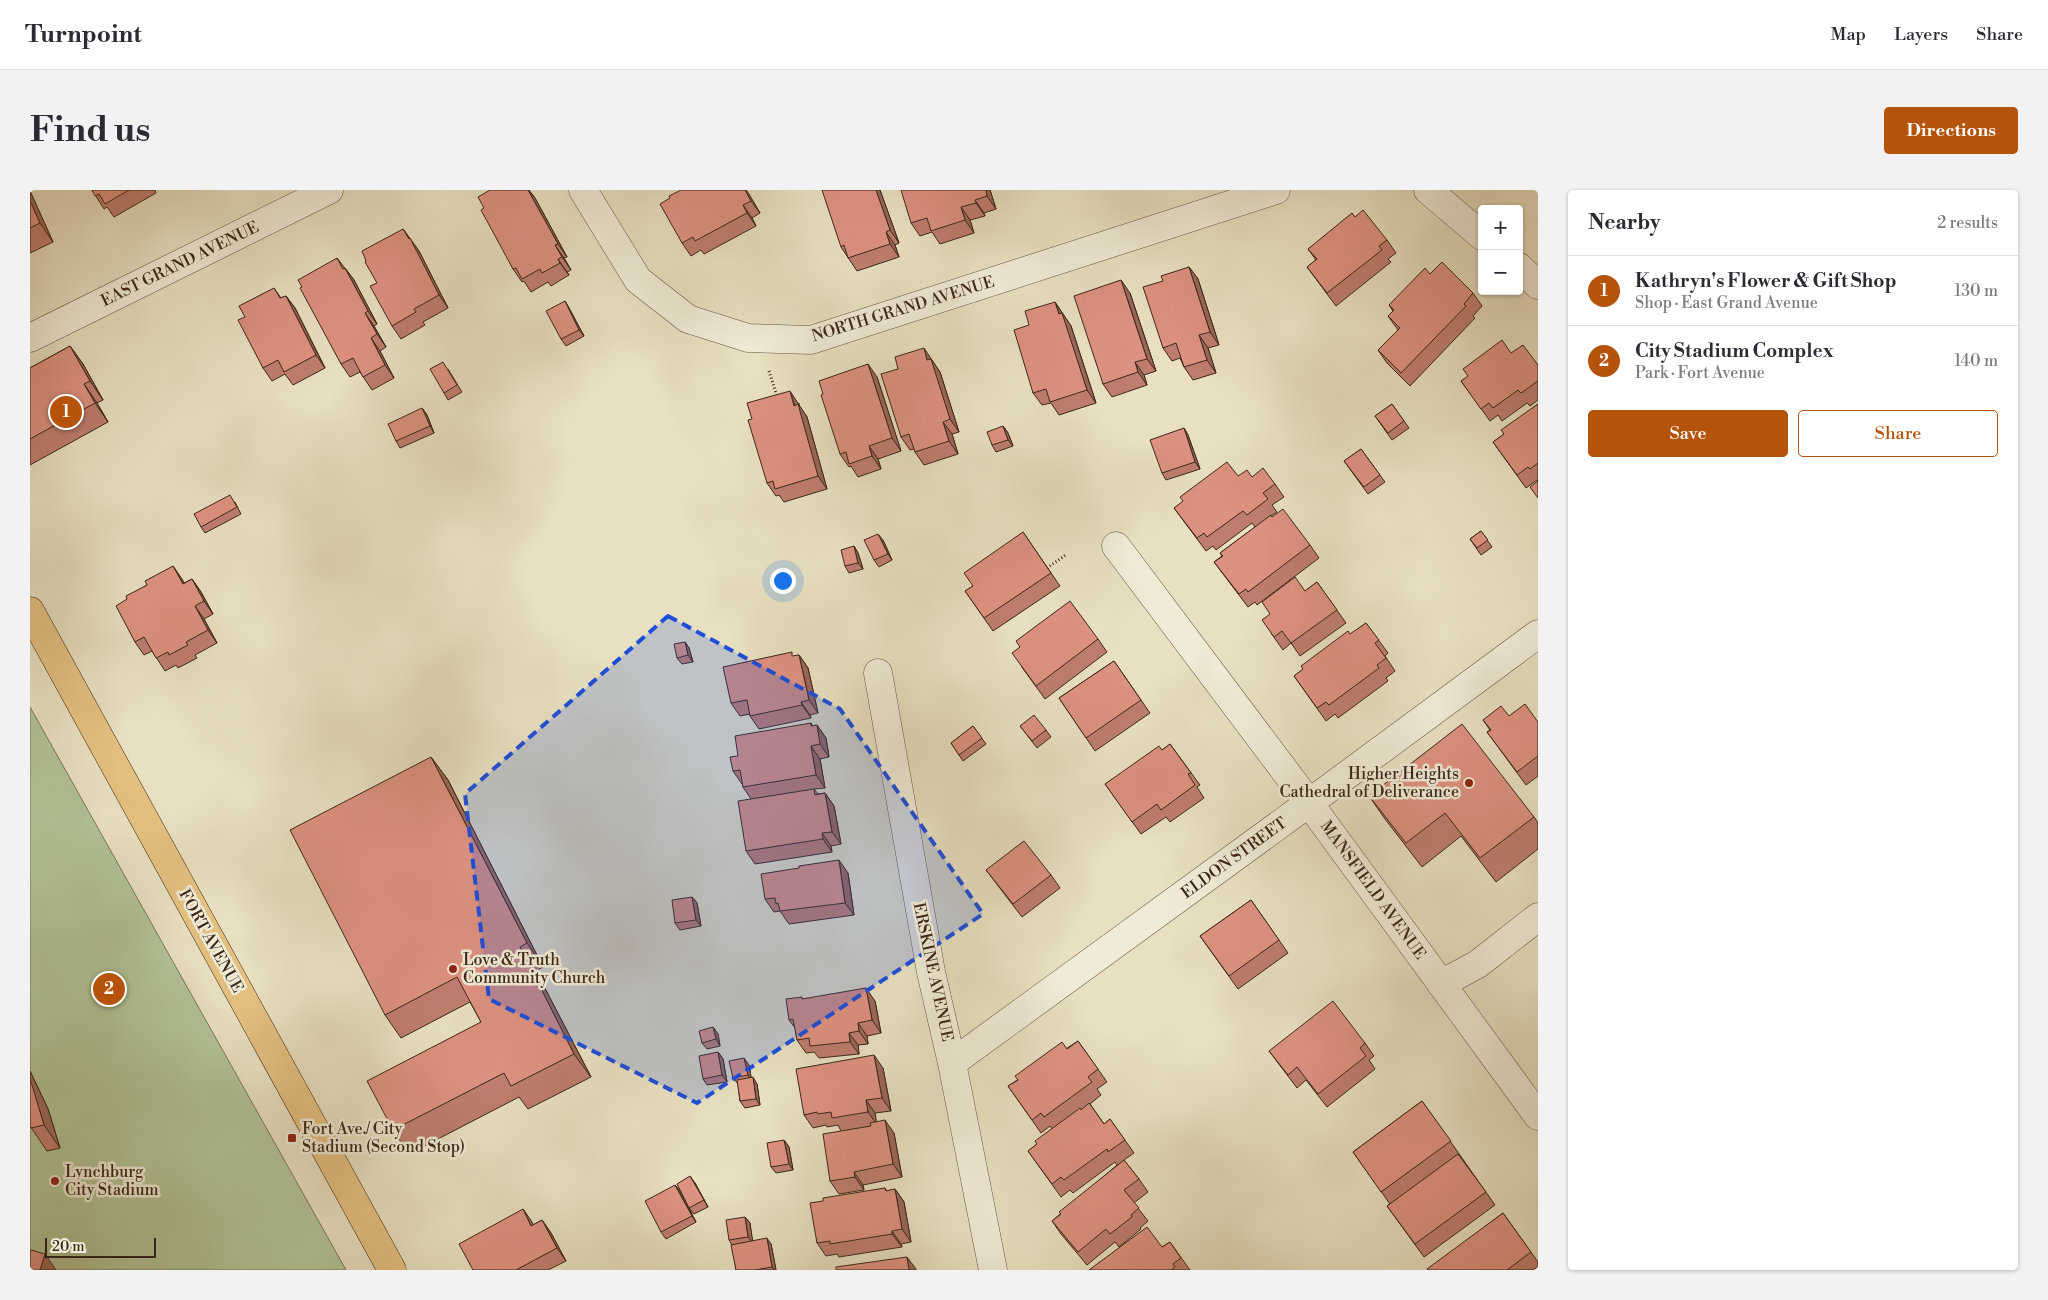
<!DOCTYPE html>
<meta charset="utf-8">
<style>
body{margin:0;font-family:"Libre Bodoni",serif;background:#f2f2f3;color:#2b2b33}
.controls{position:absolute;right:15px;top:15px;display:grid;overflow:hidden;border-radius:5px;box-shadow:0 1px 4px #0004}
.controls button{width:45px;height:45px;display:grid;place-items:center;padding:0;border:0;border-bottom:1px solid #e1e1e2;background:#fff;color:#2b2b33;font:25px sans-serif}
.scale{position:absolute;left:15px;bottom:12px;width:111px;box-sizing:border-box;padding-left:5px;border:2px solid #3b2719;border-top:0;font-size:14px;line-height:18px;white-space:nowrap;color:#3b2719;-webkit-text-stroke:4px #f0ebd7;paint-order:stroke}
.you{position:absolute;left:752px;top:390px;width:18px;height:18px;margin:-12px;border:4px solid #fff;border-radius:50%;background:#1a73e8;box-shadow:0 0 0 8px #1a73e833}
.badge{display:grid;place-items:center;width:32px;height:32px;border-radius:50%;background:#b45309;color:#fff;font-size:16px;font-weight:700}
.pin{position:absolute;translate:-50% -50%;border:2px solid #fff;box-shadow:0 1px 5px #0006}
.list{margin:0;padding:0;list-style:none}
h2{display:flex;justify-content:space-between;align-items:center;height:65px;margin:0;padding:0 20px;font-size:21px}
h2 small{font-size:16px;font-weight:400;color:#7c7c81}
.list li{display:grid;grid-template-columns:32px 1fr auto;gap:15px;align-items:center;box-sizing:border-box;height:70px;padding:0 20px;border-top:1px solid #e1e1e2}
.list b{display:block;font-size:19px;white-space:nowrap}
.list p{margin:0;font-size:16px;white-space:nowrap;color:#7c7c81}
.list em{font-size:16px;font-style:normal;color:#7c7c81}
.actions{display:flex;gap:10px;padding:15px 20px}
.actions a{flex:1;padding:11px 0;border:1px solid #b45309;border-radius:5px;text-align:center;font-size:18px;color:#b45309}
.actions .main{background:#b45309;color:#fff}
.map{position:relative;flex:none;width:1508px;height:1080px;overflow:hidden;border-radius:5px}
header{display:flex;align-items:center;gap:30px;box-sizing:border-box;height:70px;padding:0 25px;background:#fff;border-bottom:1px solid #e1e1e2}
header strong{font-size:24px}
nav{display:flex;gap:28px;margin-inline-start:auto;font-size:18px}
.intro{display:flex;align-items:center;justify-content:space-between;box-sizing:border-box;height:120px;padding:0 30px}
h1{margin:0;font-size:35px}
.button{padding:12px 22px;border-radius:5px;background:#b45309;color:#fff;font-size:18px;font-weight:700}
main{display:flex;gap:30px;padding:0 30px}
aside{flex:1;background:#fff;border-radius:5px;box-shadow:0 1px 4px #0004}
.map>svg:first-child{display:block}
.green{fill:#b2c396;stroke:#767558}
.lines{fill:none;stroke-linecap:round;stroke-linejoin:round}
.minor-casing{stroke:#665543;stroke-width:29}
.major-casing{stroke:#3b2719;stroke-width:29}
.path{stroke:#3b2719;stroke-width:3;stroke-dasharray:1 2.5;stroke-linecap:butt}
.minor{stroke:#f0ebd7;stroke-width:28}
.major{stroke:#e4c080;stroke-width:28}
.wall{fill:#be7d6e;stroke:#3b2719}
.shaded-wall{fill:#9b665a;stroke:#3b2719}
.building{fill:#dd9180;stroke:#3b2719}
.marked{fill:#1d4ed8;fill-opacity:0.2;stroke:#1d4ed8;stroke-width:4;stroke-dasharray:10 6;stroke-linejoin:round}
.poi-dot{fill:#8f2418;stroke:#f0ebd7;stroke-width:2}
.labels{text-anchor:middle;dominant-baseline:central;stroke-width:5;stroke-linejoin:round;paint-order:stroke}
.street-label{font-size:16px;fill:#3b2719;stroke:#f0ebd7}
.poi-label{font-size:16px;fill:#3b2719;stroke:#f0ebd7;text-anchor:start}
</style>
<header>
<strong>Turnpoint</strong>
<nav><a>Map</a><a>Layers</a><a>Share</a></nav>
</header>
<div class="intro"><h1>Find us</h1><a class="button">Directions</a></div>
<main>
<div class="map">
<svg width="1508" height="1080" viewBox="0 0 1508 1080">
<rect width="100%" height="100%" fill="#e8e0c1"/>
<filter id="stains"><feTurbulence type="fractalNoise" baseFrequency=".004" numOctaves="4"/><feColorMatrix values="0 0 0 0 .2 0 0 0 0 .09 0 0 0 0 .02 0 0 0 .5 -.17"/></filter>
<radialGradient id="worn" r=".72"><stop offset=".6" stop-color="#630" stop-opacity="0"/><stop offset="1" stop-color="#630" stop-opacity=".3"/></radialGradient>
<path class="green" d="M0,517L316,1080H0Z"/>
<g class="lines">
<g class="minor-casing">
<path id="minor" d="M553,0L608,90L658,129L718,148L781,150L1246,0
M1398,0L1452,46
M1489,77L1508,95
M0,148L299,0
M1086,356L1279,613L1508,926
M848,483L901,782L922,873L963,1080
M1411,794L1448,774L1508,727
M922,873L1279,613L1508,444"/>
</g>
<g class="major-casing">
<path id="major" d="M0,421L362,1080"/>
</g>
<path class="path" d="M739,181L747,206
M1017,378L1037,364"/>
<use href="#minor" class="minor"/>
<use href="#major" class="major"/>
</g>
<path class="wall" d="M62,0H125L126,3L84,27L77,17L74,19Z
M460,0H499L505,8L537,67L534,68L541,80L537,82L539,85L521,96L518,92L501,102L494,91L492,92L483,79L454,18Z
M716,0L730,23L722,28L726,36L674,64L671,60L661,66L652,53L640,8Z
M850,0L869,53L865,55L869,67L827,81L811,57Z
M960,0L966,19L954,23L955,26L940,30L944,43L910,54L902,42L890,46L881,33Z
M0,1L23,52L0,63Z
M1325,27L1357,50L1366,63L1358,69L1361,72L1306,116L1277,77L1286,70L1278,59Z
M373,39L389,61L418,118L393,132L395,135L371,149L362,136L347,93Z
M307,68L324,90L347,134L344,136L356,157L350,161L364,188L342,200L330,182L320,187L311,174Z
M1159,77L1168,89L1189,155L1178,158L1186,183L1163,190L1154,177L1150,168L1142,171L1133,158V91Z
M1400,84L1443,103L1452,116L1443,126L1445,128L1380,196L1357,173L1348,160L1368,140L1358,126L1363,121L1359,115Z
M244,98L251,108L256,106L265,118L295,178L263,195L255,184L242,191L233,178L215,127Z
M1100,103L1126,181L1114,185L1117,195L1082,207L1073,194Z
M535,111L539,118L554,146L536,156L531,149Z
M1025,112L1041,136L1066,213L1029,225L1021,213L1012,215L1003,203L999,135Z
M40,156L53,174L73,210L67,213L78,232L0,275V178Z
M1481,163L1508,175V210L1500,216L1497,213L1472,231L1468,225L1460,231L1431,191Z
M901,169L910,182L929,242L922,244L928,264L894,275L885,262L884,259L880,260L871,247Z
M418,179L432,202L418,210L414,203Z
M847,187L871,261L848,269L851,279L828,287L821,276L819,277L810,264Z
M769,213V216L777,227L797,299L754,312L749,305L746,306L737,293Z
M1362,214L1379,238L1362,250L1345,226Z
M1508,214V291L1507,290L1496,298L1463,252L1474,244Z
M392,218L397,225L404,243L370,258L366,251Z
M973,236L978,243L983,256L966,262L962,255Z
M1154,238L1158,245L1170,279L1136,290L1132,283Z
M1331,259L1355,292L1338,304L1314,271Z
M1208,286L1222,287L1245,294L1254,307L1242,315L1247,322L1241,326L1280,355L1289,368L1227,415L1225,412L1218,417L1184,372L1192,366L1190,363L1225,337L1222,333L1186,360L1183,356L1176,361L1144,318Z
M205,312L211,324L175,343L171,337Z
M1451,341L1462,357L1451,365L1440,349Z
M993,342L1030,396L963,441L935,401L943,396Z
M853,350L862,370L849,377L844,370Z
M824,356L828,363L833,379L819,383L815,376Z
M143,376L154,393L162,389L171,402L183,424L174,429L187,453L165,465L167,468L148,478L146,475L135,481L122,461L114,465L105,452L97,409Z
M1287,392L1316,433L1270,466L1261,453L1253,460L1241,443L1275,401Z
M1336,433L1358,463L1355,466L1365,481L1356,488L1358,491L1308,528L1305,524L1296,531L1264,486Z
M1068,449L1077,462L1015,509L991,476Z
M655,452L659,458L663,472L652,474L647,468Z
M769,465L778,478L788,523L780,525L781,528L729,539L720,526V524L710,526L701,513L764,466Z
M1084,471L1120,523L1065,561L1029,508Z
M1479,526L1508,532V586L1496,595L1457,542L1460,540L1453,530Z
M781,533L782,536L787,535L796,548L799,567L790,569L795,598L784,599L788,604L795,603L804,616L811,654L801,656L802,662L725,674L716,661L721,609L713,597V594H712L703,581L708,566Z
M943,536L956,554L933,571L921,553Z
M990,536L1016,540L1021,547L1007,558Z
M1140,554L1170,595L1167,597L1174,608L1140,632L1136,627L1111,644L1075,594L1132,560Z
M401,567L418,590L513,777L506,781L561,887L498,919L489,907L379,964L363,940L451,832L440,812L371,848L355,825Z
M1339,606L1504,627L1508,633V659L1466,692L1431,646L1392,677L1355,629Z
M769,678L818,683L824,725L759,734L750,721L744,722L735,709Z
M956,680L1021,685L1030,698L992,727Z
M662,707L667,713L671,736L650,740L645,733Z
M1221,710L1258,763L1208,799L1170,746Z
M774,809L845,811L851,843L837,846L838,854L828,855L829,864L789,868L784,862L776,863L767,850L765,838L759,830Z
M683,837L688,844L690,856L677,859L672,853Z
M1048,851L1077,892L1067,899L1071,905L1060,914L1074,934L1080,929L1104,963L1094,970L1109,989L1118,1002L1104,1013L1118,1031L1110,1038L1111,1039L1089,1057L1085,1052L1057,1075L1031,1044L1022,1031L1087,975L1085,972L1043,1003L1040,1000L1031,1007L998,961L1007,954L1022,939L1020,936L1011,943L978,896Z
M1335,853L1344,866L1339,870L1345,879L1297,917L1276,890L1267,898L1239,861Z
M688,862L693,869L697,892L677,895L673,889Z
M719,875L721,888L727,894L730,915L715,918L710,911L708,894L703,888Z
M853,878L861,921L845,923L846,932L864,943L872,987L833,995L834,1000L809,1004L800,991L811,941L808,935L797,937L796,935L783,938L774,925Z
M0,881L18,919L30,958L17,961L0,936Z
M1392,911L1465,1015L1394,1067L1357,1016L1360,1014L1323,962Z
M754,950L759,957L763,980L746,983L741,977Z
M665,993L678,1017L664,1024L659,1018Z
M645,995L650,1001L666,1032L636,1049L631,1042Z
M855,998L857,1001L865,999L874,1012L881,1052L871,1054L872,1057L809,1067L807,1064L796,1066L787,1053L793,1011Z
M493,1019L503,1035L512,1030L521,1043L536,1071L518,1080H443Z
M1473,1023L1508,1072V1077L1503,1080H1398Z
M715,1027L720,1033L722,1051L741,1054L746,1080H706L702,1055L699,1050Z
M1140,1052L1160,1080H1059L1132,1057Z"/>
<path class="shaded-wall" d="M498,0L505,8L537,67L528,54Z
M715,0H716L719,4L730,23L721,11Z
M846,0H850L869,53L860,40Z
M956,0H960L966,19L957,6Z
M0,1L23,52L10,33L0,11Z
M945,10L954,23L955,26L946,13Z
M713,15L722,28L726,36L717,23Z
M931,17L940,30L944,43L935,30Z
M373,39L389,61L418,118L409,105Z
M856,42L865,55L869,67L860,54Z
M525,55L534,68L541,80L532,67Z
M528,69L537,82L539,85L530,73Z
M1159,77L1168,89L1189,155L1180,142Z
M315,78L324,90L347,134L338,121Z
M1091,90L1100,103L1126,181L1117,169Z
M256,106L265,118L295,178L286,165Z
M535,111L539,118L554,146L549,140Z
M1025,112L1041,136L1066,213L1057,200Z
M335,123L344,136L356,157L347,144Z
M1169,145L1178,158L1186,183L1177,170Z
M341,148L350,161L364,188L355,175Z
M40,156L53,174L73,210L60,191Z
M894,158L910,182L929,242L920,229L897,170Z
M1105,172L1114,185L1117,195L1108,182Z
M838,174L847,187L871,261L862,248Z
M54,194L67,213L78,232L65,213Z
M760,201L777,227L797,299L788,286Z
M392,218L397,225L404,243L400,236Z
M913,232L922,244L928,264L919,251Z
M973,236L978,243L983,256L978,250Z
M1154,238L1158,245L1170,279L1165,272Z
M839,256L848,269L851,279L842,266Z
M848,344L853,350L862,370L858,364Z
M824,356L828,363L833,379L828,373Z
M143,376L152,389L162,407L153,394Z
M162,389L171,402L183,424L174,411Z
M165,416L174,429L187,453L178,440Z
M655,452L659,458L663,472L658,465Z
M769,465L778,478L788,523L779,510Z
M771,512L780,525L781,528L772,515Z
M781,533L789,545L787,535L796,548L799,567L790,554L781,536Z
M781,556L790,569L795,598L786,585Z
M401,567L418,590L513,777L497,753Z
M795,603L804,616L811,654L802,642Z
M792,643L801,656L802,662L793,649Z
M809,670L818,683L824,725L815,713Z
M662,707L667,713L671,736L666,730Z
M490,757L506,781L561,887L544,864Z
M836,798L845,811L851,843L842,830Z
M828,833L837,846L838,854L829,841Z
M683,837L688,844L690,856L686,849Z
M819,843L828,855L829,864L820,852Z
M688,862L693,869L697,892L692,885Z
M844,865L853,878L861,921L852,908Z
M714,868L719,875L722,892L718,885Z
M0,881L18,919L30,958L14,935L0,891Z
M723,887L727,894L730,915L726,909Z
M836,910L845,923L847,935L838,922Z
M855,930L864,943L872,987L863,974Z
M754,950L759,957L763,980L759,974Z
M824,982L833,995L834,1000L825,987Z
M660,986L665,993L678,1017L674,1010Z
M645,995L650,1001L666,1032L662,1026Z
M865,999L874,1012L881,1052L872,1039Z
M493,1019L502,1032L510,1049L501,1036Z
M715,1027L720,1033L723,1053L718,1047Z
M512,1030L521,1043L536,1071L527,1058Z
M862,1041L871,1054L872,1057L862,1044Z
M737,1048L741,1054L746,1080H744L742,1077Z
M15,1064L26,1080H10Z
M877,1067L886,1079V1080H879Z"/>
<path class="building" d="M62,0H99L75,14L69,4L65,6Z
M460,0H498L528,54L525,55L532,67L528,69L530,73L512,83L510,79L492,89L486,78L483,79L451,20L454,18L448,7Z
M651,0H715L721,11L713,15L717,23L665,51L663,47L652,53L630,14L640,8L639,6Z
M792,0H846L860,40L856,42L860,54L818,68L814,55L811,57Z
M871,0H956L957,6L945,10L946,13L931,17L935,30L901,41L897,28L881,33Z
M0,11L10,33L0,38Z
M1333,20L1357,50L1349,56L1352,60L1297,103L1277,77L1287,69L1278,59L1322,23L1325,27Z
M373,39L379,49L380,48L409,105L384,119L386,122L362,136L340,96L347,93L335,72L336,71L332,61Z
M307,68L313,79L315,78L338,121L335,123L347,144L341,148L355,175L333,187L323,168L311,174L270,98L272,97L268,90Z
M1412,72L1443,103L1434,114L1436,116L1371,183L1348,160L1370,138L1358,126L1364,120L1359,115L1395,78L1400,84Z
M1159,77L1180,142L1169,145L1177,170L1154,177L1146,153L1133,158L1113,97L1133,91L1131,86Z
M1091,90L1117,169L1105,172L1108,182L1073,194L1044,106Z
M244,98L250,108L256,106L286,165L254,182L248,170L233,178L208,130L215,127L209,116Z
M535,111L549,140L531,149L516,121Z
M1025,112L1029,124L1032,123L1057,200L1020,212L1016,199L1003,203L984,140L999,135L995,121Z
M1472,150L1481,163L1493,155L1508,175V191L1491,203L1488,200L1463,218L1459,213L1451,219L1431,191L1438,186L1433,179Z
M40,156L60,191L54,194L65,213L0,249V178Z
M894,158L897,170L901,169L920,229L913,232L919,251L885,262L879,244L871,247L851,184L868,179L865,167Z
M413,172L427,195L414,203L400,179Z
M838,174L862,248L839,256L842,266L819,274L816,262L810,264L791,205L793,204L789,191Z
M760,201L764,216L768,214L788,286L745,299L743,291L737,293L718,230L722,229L717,213Z
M1362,214L1374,231L1358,243L1345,226Z
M1508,214V273L1500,279L1498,277L1487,285L1463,252L1474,244L1471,240Z
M392,218L400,236L366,251L358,234Z
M973,236L978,250L962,255L957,242Z
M1154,238L1165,272L1132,283L1120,250Z
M1331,259L1350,285L1334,297L1314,271Z
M1197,272L1208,286L1217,280L1222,287L1233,278L1245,294L1233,303L1238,309L1217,325L1213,321L1177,347L1174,343L1167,348L1144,318L1153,311L1150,307Z
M1508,291V308L1500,297Z
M200,305L207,317L171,337L164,324Z
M1253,319L1280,355L1218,402L1216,399L1209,404L1184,372L1193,366L1190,363L1241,325L1242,327Z
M1451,341L1458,350L1447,358L1440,349Z
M993,342L1021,383L954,428L935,401L943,396L934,383Z
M848,344L858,364L844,370L834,350Z
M824,356L828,373L815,376L811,360Z
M143,376L153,394L162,389L174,411L165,416L178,440L156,452L158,455L139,465L138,462L126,468L114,447L105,452L86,416L97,409L96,406L117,395L115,391Z
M1265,387L1275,401L1287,392L1307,420L1261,453L1252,441L1244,447L1232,430L1240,424L1232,412Z
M1040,411L1068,449L1006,496L982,463L990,457L986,451Z
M1336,433L1349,450L1345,453L1356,468L1347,475L1349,478L1299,515L1296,512L1287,518L1264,486L1273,479L1271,476L1318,441L1320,444Z
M655,452L658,465L647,468L644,454Z
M762,462V466L769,465L779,510L771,512L772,515L720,526L717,510L701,513L693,477Z
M1084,471L1111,510L1056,548L1029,508Z
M1495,514L1508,532V566L1487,582L1457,542L1461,540L1453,530L1471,516L1479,526Z
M1004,525L1016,540L1002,551L990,536Z
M781,533V536L787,535L790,554L781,556L786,585L713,597L710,580L703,581L700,567L708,566L705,546Z
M1432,534L1504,627L1450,668L1415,623L1376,653L1339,606Z
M943,536L952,548L929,565L921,553Z
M1140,554L1161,583L1158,584L1165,595L1131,620L1127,614L1102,632L1075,594L1129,556L1132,560Z
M401,567L497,753L490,757L544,864L481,896L474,883L363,940L337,891L451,832L427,787L355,825L260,640Z
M784,599L785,605L795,603L802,642L792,643L793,649L716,661L708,611Z
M994,651L1021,685L983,714L956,680Z
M809,670L815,713L750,721L748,713L746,714L745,708L735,709L731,684L769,678V676Z
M662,707L666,730L645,733L642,710Z
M1221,710L1249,750L1199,786L1170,746Z
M836,798L842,830L828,833L829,841L819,843L820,852L780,856L779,848L767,850L763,829L759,830L756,809L772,807V809Z
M1303,811L1335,853L1330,858L1336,866L1288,904L1267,877L1258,885L1239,861Z
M683,837L686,849L672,853L669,841Z
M1048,851L1068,879L1058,887L1062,892L1014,927L1011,923L1002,930L978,896L988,890L985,886L1032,852L1037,859Z
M688,862L692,885L673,889L669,866Z
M844,865L852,908L836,910L838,922L802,928L801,922L788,924L787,922L774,925L766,879Z
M714,868L718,885L703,888L699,871Z
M723,887L726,909L710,911L707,890Z
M0,891L2,895L14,935L1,938L0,936Z
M1392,911L1421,951L1351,1002L1323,962Z
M1059,913L1074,934L1080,929L1095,950L1078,962L1077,959L1034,990L1031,987L1022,994L998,961L1007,954L1005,951L1050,918L1051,920Z
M855,930L863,974L824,982L825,987L800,991L793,944L841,936L840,933Z
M754,950L759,974L741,977L737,953Z
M1428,964L1456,1002L1385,1054L1357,1016Z
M1094,970L1109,989L1094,1000L1109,1018L1101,1025L1102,1027L1080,1044L1076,1039L1048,1062L1022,1031L1031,1024L1029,1022Z
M660,986L674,1010L659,1018L647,994Z
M645,995L662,1026L631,1042L615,1011Z
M855,998L856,1001L865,999L872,1039L862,1041V1044L800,1054V1051L787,1053L780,1013L793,1011V1008Z
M493,1019L501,1036L512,1030L527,1058L486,1080H443L429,1054Z
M1473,1023L1501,1062L1477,1080H1398L1397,1079Z
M715,1027L718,1047L699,1050L696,1030Z
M1117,1037L1132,1057L1140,1052L1151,1068L1143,1074L1145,1077L1141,1080H1059Z
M737,1048L742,1077L725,1080H706L701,1055Z
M1,1060L15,1064L10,1080H0V1063Z
M877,1067L879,1080H806V1077Z"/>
<path class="marked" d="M638,426L810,519L953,724L667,913L459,809L435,604Z"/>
<g class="poi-dot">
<circle cx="1439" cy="593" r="5"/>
<circle cx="423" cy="779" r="5"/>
<rect x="257" y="943" width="10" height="10" rx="2.5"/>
<circle cx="25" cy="991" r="5"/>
</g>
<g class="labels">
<g class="street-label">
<text transform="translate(150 74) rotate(-26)">EAST GRAND AVENUE</text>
<text transform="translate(873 119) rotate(-17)">NORTH GRAND AVENUE</text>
<text transform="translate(1204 668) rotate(-36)">ELDON STREET</text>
<text transform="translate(1343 700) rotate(54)">MANSFIELD AVENUE</text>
<text transform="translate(181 751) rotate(61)">FORT AVENUE</text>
<text transform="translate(903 782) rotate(78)">ERSKINE AVENUE</text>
</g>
<g class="poi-label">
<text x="1429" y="584" text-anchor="end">Higher Heights<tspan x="1429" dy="18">Cathedral of Deliverance</tspan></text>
<text x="433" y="770">Love &amp; Truth<tspan x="433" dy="18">Community Church</tspan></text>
<text x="272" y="939">Fort Ave./ City<tspan x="272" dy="18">Stadium (Second Stop)</tspan></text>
<text x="35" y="982">Lynchburg<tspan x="35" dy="18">City Stadium</tspan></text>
</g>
</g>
<rect width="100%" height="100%" filter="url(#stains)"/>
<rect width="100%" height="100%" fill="url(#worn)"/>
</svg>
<div class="controls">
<button>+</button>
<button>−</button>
</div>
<div class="scale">20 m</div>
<div class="you"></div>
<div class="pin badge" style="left:36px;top:222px">1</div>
<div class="pin badge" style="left:79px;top:799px">2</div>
</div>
<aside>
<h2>Nearby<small>2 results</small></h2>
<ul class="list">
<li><span class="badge">1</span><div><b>Kathryn's Flower &amp; Gift Shop</b><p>Shop · East Grand Avenue</p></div><em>130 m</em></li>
<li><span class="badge">2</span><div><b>City Stadium Complex</b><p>Park · Fort Avenue</p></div><em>140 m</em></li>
</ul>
<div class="actions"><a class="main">Save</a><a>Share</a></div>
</aside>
</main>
